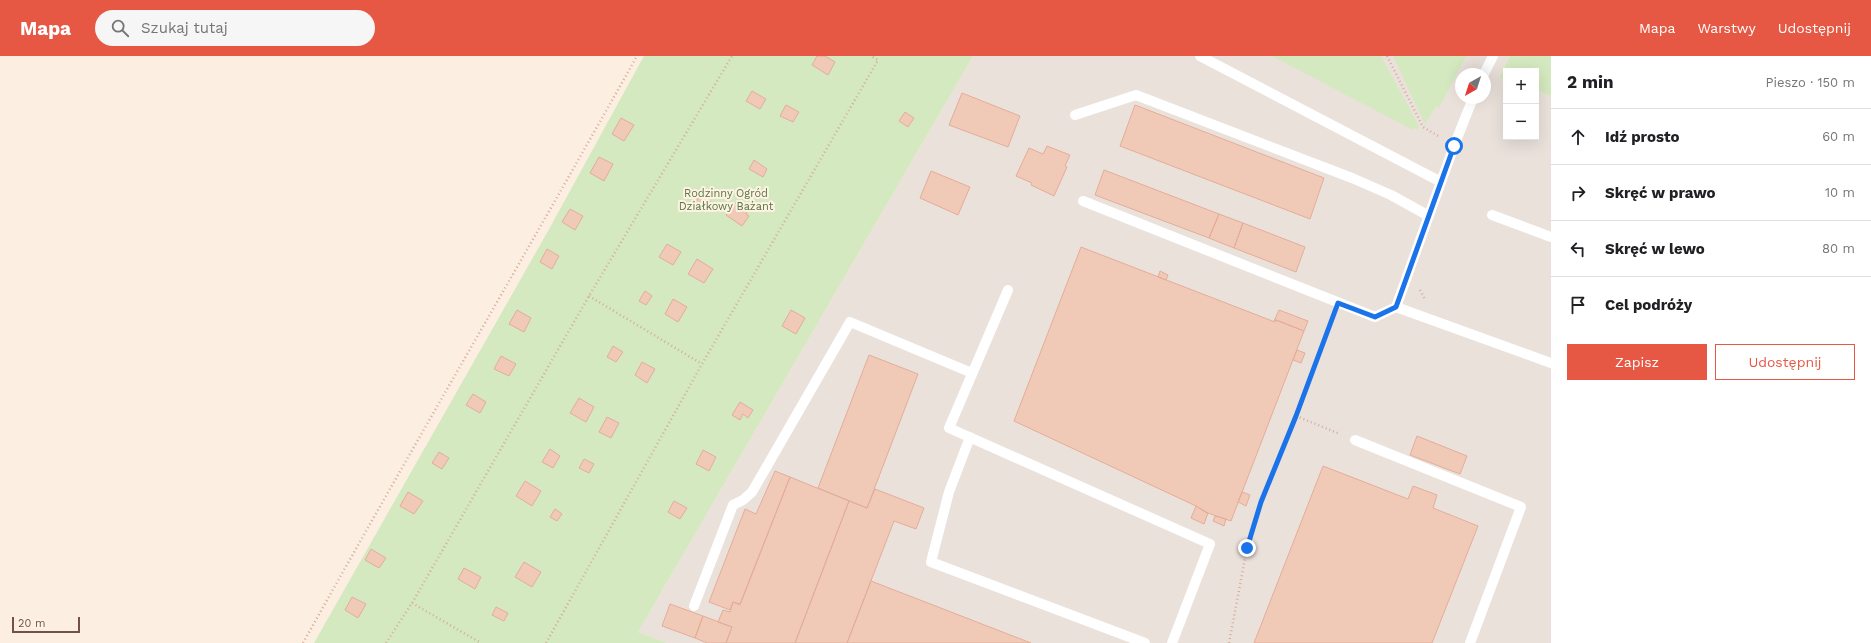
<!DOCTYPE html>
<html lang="pl">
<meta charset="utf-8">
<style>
body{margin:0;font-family:"Work Sans",sans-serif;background:#f6f6f6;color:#202124}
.controls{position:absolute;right:12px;top:12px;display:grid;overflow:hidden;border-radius:0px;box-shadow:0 4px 16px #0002}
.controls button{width:36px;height:36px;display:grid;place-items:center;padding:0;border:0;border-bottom:1px solid #e0e0e0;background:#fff;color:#202124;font:20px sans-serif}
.compass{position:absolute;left:1455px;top:12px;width:36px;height:36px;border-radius:50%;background:#fff;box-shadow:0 4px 16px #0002;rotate:219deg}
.scale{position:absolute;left:12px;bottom:10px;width:68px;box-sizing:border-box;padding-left:4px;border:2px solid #725248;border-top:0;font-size:11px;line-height:14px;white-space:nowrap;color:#725248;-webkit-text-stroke:3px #fff2e5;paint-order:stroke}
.stop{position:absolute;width:12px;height:12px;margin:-9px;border:3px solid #1a73e8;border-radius:50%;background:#fff}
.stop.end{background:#1a73e8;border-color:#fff;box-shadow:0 1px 4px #0008}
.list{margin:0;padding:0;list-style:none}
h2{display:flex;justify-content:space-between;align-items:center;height:52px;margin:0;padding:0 16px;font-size:17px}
h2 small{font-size:13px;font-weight:400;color:#757577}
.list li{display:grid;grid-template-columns:26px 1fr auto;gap:12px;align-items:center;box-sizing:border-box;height:56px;padding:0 16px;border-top:1px solid #e0e0e0}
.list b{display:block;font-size:15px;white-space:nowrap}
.list em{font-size:13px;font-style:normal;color:#757577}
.actions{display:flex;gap:8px;padding:12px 16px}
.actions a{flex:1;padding:9px 0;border:1px solid #e65844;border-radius:0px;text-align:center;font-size:14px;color:#e65844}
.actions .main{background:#e65844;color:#fff}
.icon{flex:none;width:22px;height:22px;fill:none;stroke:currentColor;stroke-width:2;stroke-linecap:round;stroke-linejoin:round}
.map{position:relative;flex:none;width:1551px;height:587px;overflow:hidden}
header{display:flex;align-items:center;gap:24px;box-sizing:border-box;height:56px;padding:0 20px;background:#e65844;color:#fff}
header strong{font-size:19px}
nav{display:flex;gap:22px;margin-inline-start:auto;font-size:14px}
.search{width:280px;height:36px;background:#f6f6f6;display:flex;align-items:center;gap:10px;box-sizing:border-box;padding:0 14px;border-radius:22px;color:#757577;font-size:15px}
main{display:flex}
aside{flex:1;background:#fff}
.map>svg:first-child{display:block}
.industrial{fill:#eae1db;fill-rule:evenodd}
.green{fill:#d4e9bf}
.building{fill:#f1c9b7;stroke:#e3ad98}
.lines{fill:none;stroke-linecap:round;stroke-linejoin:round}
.path{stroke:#d5ac9b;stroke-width:2.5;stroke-dasharray:1 3;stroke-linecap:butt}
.service{stroke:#fff;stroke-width:10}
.route{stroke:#1a73e8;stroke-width:5}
.labels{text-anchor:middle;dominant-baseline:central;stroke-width:4;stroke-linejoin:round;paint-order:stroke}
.park-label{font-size:11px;fill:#567840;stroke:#fff2e5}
</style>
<header>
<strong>Mapa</strong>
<div class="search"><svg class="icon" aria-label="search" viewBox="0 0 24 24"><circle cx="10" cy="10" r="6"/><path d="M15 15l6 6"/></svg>Szukaj tutaj</div>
<nav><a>Mapa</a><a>Warstwy</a><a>Udostępnij</a></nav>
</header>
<main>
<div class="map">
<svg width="1551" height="587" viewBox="0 0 1551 587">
<rect width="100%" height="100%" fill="#fceee0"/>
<path class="industrial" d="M973,0H1510L1499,20L1506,23V81H1536V34L1551,40V587H667L638,576ZM1461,18H1485V42H1461Z"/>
<path class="green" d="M644,0H973L638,576L667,587H314L548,175Z
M1272,0H1381L1419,70L1417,74L1415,72L1413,74Z
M1393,0H1466L1439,52L1436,50L1425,68Z
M1510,0H1551V40L1536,34V15H1506V23L1499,21Z"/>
<path class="building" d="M817,0H825L835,6L828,19L812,9Z
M752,35L766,43L760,53L746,45Z
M962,37L1020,60L1008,91L949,69Z
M786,49L799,56L793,66L780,60Z
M1135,49L1324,122L1310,163L1120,90Z
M905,56L914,62L908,71L899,65Z
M621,62L634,69L624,85L612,78Z
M1047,90L1070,99L1065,110L1067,111L1054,140L1031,129L1032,127L1016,120L1029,92L1043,98Z
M599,101L613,108L604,125L590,117Z
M754,104L767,113L763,121L749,113Z
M1104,114L1219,158L1209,182L1095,139Z
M931,115L970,131L958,159L920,142Z
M699,140L713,147L709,155L695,149Z
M736,146L748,154L746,158L749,160L742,170L726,159Z
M570,153L583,160L575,174L562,166Z
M1219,158L1243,167L1234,192L1209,182Z
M1243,167L1305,191L1296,216L1234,192Z
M667,188L681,196L673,209L659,201Z
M1081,191L1275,266L1276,264L1304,275L1231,465L1205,456L1196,450L1014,365Z
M547,193L559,200L552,213L540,206Z
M697,203L713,213L704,227L688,218Z
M1160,215L1168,219L1166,224L1158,221Z
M645,235L652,240L646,249L639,245Z
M673,243L687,251L678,266L665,258Z
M517,254L531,262L524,276L509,268Z
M791,254L805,262L796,278L782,270Z
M1279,254L1308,265L1304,275L1276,264L1274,265Z
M613,290L623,296L616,306L607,301Z
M1297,294L1305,297L1301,307L1293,304Z
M869,299L918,318L867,452L818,432Z
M501,300L516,308L509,320L494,313Z
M642,306L655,313L647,327L635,319Z
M473,338L486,346L480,357L466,349Z
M579,342L594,351L586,366L570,357Z
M740,346L753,354L748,362L743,358L740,364L732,359Z
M607,361L619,367L611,382L599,376Z
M1417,380L1467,400L1460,418L1410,399Z
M550,393L560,400L553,412L542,406Z
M703,394L716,401L709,415L696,408Z
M439,396L449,402L442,413L432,407Z
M584,403L594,408L589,417L579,412Z
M1323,410L1408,443L1413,430L1437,439L1433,452L1478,470L1432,587H1254Z
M775,415L790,421L740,548L733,546L730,554L709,546L745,453L756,458Z
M790,421L849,445L795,587H726L732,571L718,566L723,554L730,556L733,546L740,549Z
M525,425L541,435L532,450L516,440Z
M875,433L924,452L916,473L894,465L847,587H795L849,445L867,452Z
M408,436L423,445L414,458L400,450Z
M1242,436L1250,439L1246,450L1238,446Z
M674,445L687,452L680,463L668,456Z
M1196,450L1208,457L1204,468L1191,462Z
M555,453L562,458L557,465L550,461Z
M1215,460L1226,463L1224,470L1213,465Z
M371,493L386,502L379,512L365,504Z
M524,506L541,516L532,531L515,521Z
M464,512L481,521L475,533L458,523Z
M871,525L1031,587H847Z
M352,541L366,548L358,562L345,554Z
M670,548L703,560L695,582L662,570Z
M496,551L508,557L504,565L492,559Z
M703,560L732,571L726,587H707L695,582Z"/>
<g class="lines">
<path class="path" d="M1387,0L1423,71L1440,81
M1420,234L1425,243
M589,240L702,308
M1296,360L1340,378
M412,547L481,587
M303,587C413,390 527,196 637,0
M386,587L412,547L589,240L732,0
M546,587L702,308L878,4L871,0
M1229,587L1247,492L1261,446L1296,360L1333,261"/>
<path class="service" d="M1200,0L1441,126
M1484,18L1493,0
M1075,59L1136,39L1352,122L1391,139L1429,160
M1083,145L1375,261L1396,251L1551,307
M1492,159L1551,181
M1008,234L949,372L1210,488L1172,587
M1396,251L1454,90L1473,42
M970,381L949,436L931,506L1145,587
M1355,384L1521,451L1470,587
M694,550L733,449L743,444L752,436L850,266L972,317"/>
</g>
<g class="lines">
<path class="route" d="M1247,492L1261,446L1296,360L1338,247L1375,261L1396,251L1454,90"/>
</g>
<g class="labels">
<g class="park-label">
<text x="726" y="137">Rodzinny Ogród<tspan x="726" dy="13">Działkowy Bażant</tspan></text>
</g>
</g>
</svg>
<div class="controls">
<button>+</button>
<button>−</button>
</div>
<svg class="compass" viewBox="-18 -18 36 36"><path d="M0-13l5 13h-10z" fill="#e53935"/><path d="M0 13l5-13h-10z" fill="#757577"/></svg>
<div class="scale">20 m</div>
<div class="stop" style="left:1454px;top:90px"></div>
<div class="stop end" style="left:1247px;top:492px"></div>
</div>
<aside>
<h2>2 min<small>Pieszo · 150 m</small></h2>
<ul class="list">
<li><svg class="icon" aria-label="ahead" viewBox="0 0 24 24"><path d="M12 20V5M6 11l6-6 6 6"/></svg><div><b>Idź prosto</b></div><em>60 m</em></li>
<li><svg class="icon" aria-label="right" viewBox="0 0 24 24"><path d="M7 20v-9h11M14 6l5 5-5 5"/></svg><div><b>Skręć w prawo</b></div><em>10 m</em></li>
<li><svg class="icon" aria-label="left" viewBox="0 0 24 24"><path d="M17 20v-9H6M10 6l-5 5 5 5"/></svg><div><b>Skręć w lewo</b></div><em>80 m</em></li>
<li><svg class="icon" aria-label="arrive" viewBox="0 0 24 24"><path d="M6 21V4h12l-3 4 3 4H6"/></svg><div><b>Cel podróży</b></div></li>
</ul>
<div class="actions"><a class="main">Zapisz</a><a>Udostępnij</a></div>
</aside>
</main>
